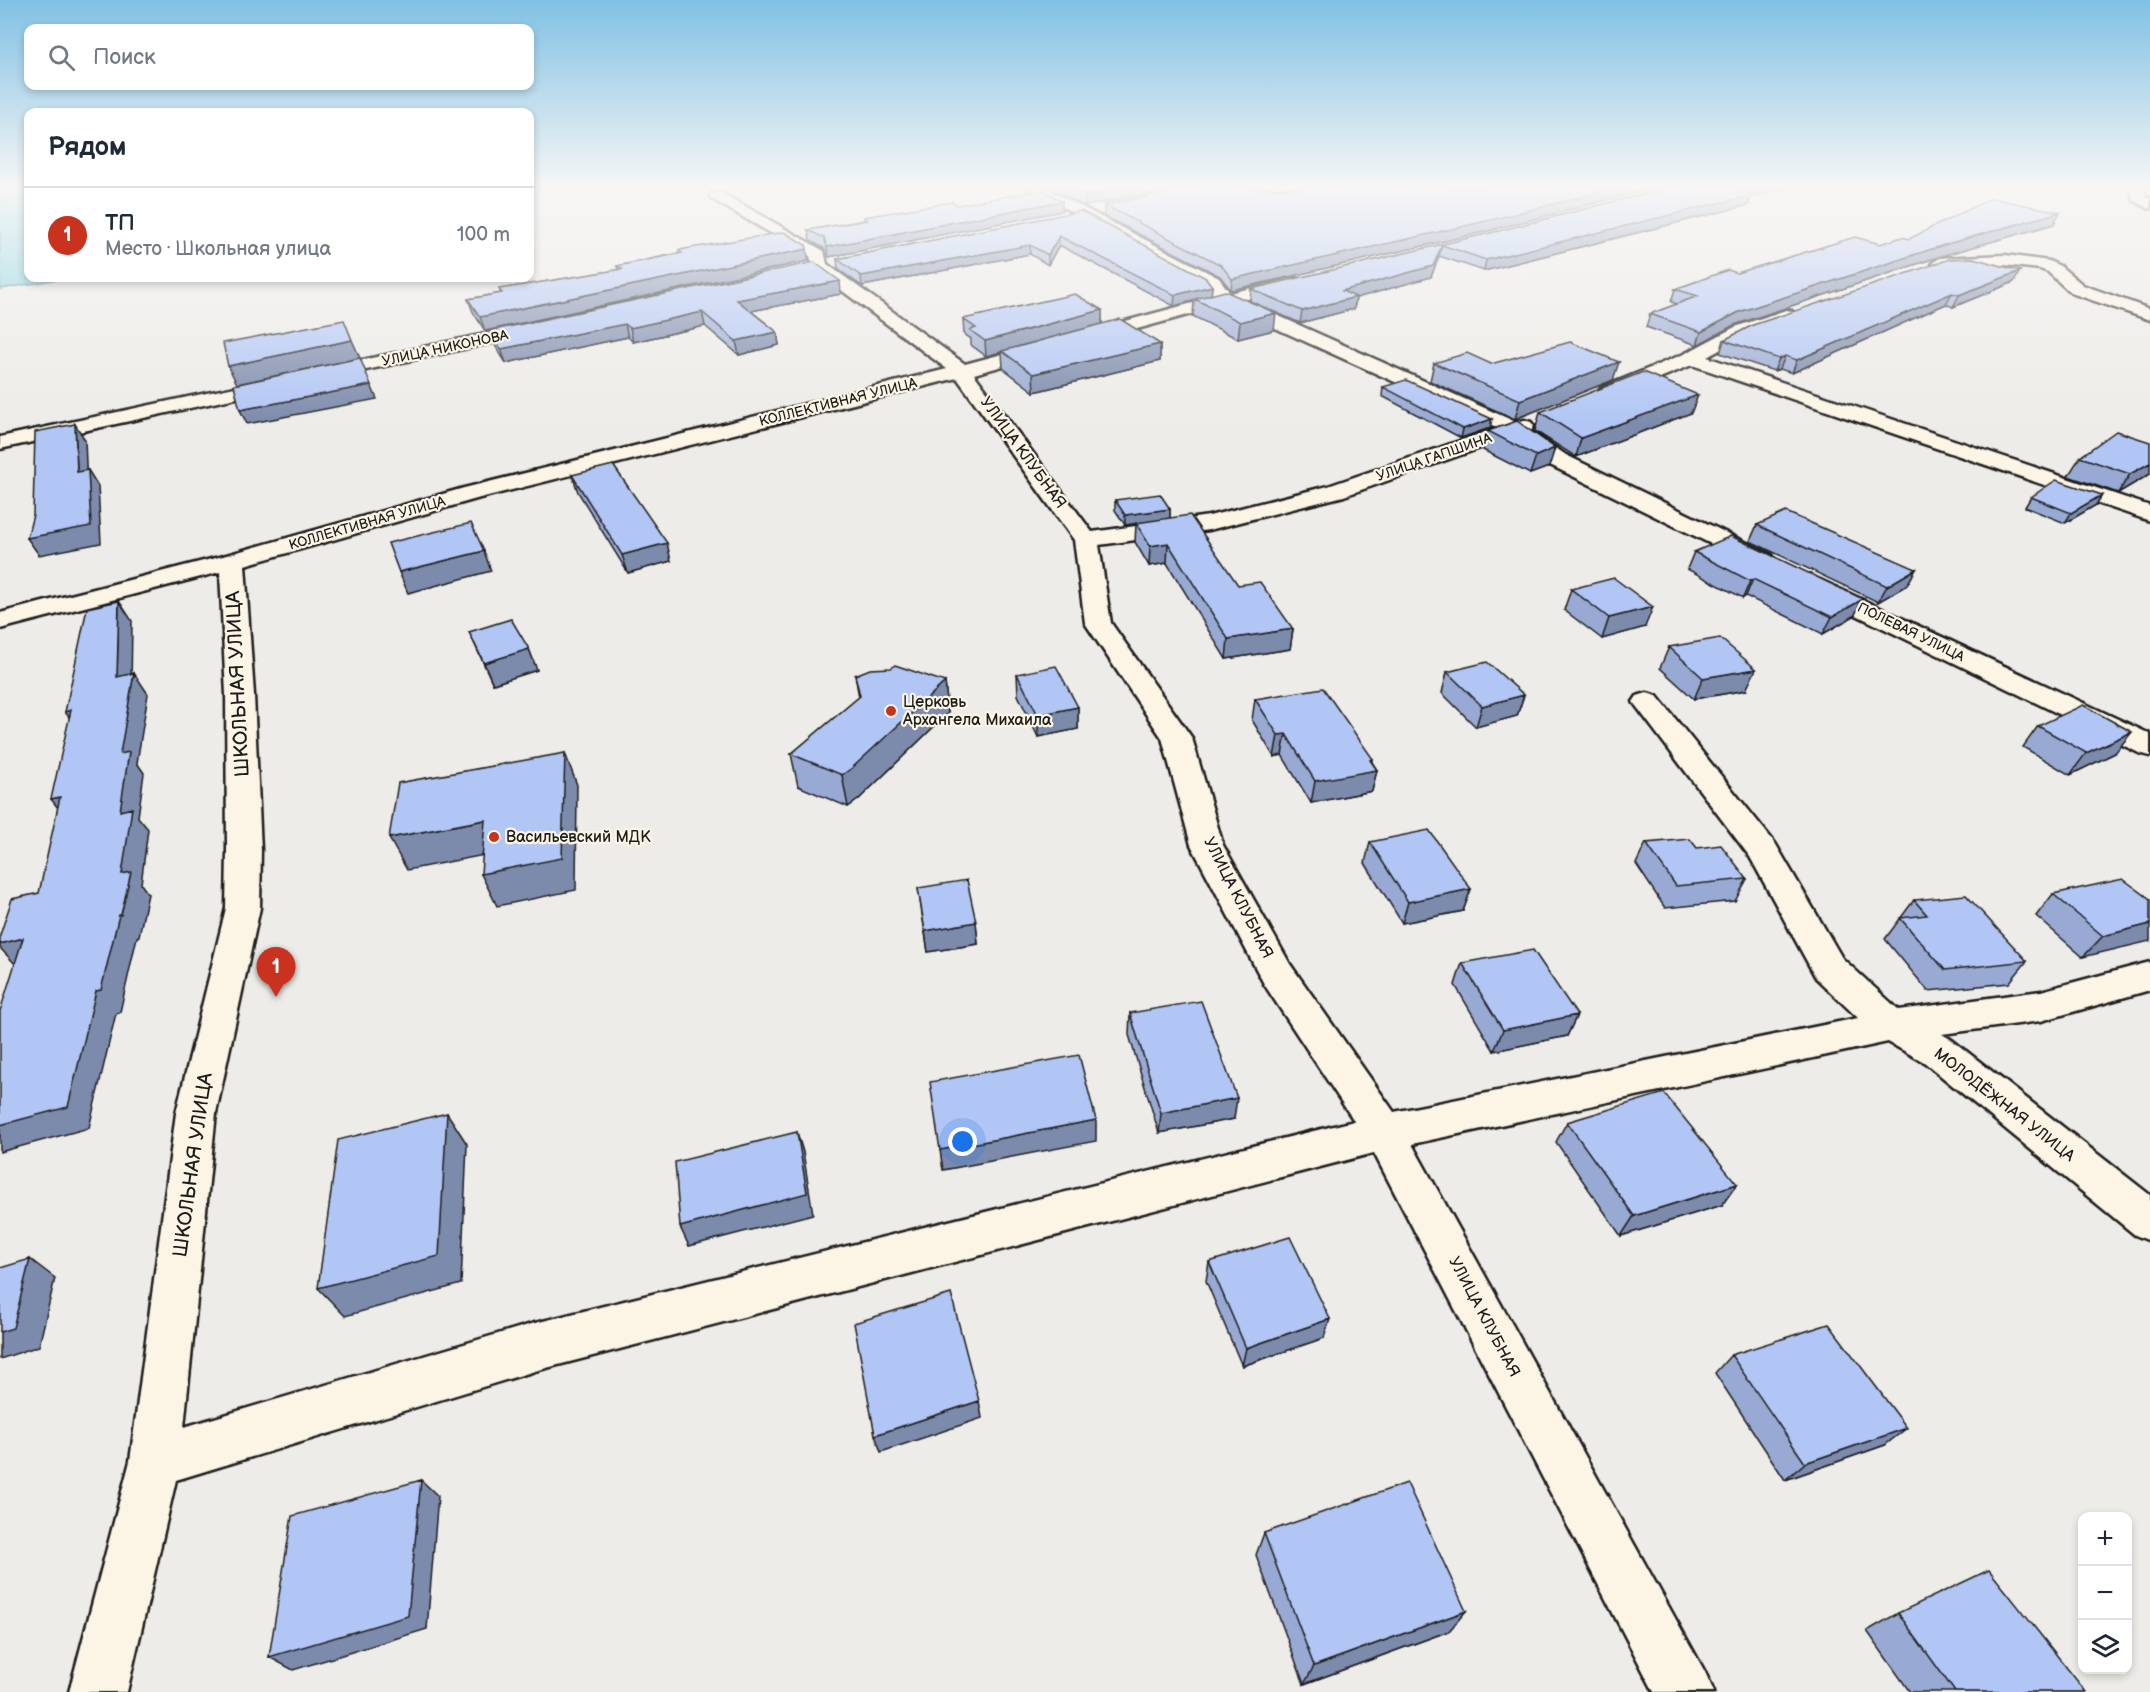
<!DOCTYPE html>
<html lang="ru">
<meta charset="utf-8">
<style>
body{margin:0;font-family:"Balsamiq Sans",sans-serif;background:#f6f6f7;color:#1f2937}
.controls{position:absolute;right:18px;bottom:18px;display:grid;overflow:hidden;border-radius:12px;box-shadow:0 3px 9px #0003}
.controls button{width:54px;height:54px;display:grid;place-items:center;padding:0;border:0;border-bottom:2px solid #e0e1e3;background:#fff;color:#1f2937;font:30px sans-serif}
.you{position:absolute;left:963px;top:1142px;width:21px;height:21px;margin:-15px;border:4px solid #fff;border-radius:50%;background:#1a73e8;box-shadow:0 0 0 9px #1a73e833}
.badge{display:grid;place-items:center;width:39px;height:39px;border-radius:50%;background:#c8321e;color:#fff;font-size:20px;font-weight:700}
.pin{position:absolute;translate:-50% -50px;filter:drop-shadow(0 2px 3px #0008)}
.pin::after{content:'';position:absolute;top:32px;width:21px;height:18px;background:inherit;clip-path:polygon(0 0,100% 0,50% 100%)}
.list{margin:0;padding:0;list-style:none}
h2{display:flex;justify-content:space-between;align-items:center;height:78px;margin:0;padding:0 24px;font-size:26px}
h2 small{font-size:20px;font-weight:400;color:#747a83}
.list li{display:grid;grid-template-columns:39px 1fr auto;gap:18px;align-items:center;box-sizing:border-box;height:96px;padding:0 24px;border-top:2px solid #e0e1e3}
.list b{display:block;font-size:22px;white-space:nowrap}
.list p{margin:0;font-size:20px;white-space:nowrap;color:#747a83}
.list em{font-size:20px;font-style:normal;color:#747a83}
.icon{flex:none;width:33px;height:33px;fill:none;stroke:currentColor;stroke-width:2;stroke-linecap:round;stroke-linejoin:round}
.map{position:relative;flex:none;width:2150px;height:1692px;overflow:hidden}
.search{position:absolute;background:#fff;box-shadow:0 3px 9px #0003;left:24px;top:24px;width:510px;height:66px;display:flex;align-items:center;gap:15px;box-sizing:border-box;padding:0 21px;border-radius:12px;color:#747a83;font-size:22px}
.panel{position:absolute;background:#fff;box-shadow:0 3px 9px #0003;left:24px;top:108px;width:510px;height:174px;border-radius:12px}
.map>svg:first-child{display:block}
.water{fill:#84d4e1;stroke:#5a8a92;stroke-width:1.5}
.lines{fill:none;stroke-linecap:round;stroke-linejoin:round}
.minor-casing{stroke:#1c1c1c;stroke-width:5}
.minor{fill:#fcf5e5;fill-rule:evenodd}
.wall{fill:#98aad3;stroke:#1c1c1c;stroke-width:1.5}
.shaded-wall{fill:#7c8bac;stroke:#1c1c1c;stroke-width:1.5}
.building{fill:#b1c6f5;stroke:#1c1c1c;stroke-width:1.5}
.poi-dot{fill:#c8321e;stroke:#fcf5e5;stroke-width:2}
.labels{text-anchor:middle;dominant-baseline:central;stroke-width:4.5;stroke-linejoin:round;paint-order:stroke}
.far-street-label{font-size:14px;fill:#1c1c1c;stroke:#fcf5e5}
.street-label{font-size:16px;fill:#1c1c1c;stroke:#fcf5e5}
.poi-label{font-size:16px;fill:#1c1c1c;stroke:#fcf5e5;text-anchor:start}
.near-street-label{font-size:20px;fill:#1c1c1c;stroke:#fcf5e5}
</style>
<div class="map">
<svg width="2150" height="1692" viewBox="0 0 2150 1692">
<rect width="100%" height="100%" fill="#edece8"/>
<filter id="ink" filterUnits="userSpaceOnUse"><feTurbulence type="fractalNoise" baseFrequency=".0167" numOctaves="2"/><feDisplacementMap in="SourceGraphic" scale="12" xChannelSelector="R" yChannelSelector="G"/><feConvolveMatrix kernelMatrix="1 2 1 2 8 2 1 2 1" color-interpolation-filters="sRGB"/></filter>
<g filter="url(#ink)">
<path class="water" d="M0,188H28V278H65L0,289Z"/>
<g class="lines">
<g class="minor-casing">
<path id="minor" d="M1028,188H1045L1219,278L1230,293L1294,278L1300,279L1302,283L1300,287L1243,300L1516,422L1524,420L1531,422L1534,426L1531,431L1566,455L1772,555L1775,560L1772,565L1763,567L1754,565L1550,465L1512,437L1344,496L1209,530L1099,545L1111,623L1192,738L1223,845L1290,964L1394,1112L1858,1018L1816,978L1750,857L1633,702L1637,696L1647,693L1657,696L1775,843L1842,958L1899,1010L2041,991L2150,962V990L2041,1021L1942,1034L1952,1040L2150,1195V1241L2135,1235L1924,1062L1888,1042L1412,1144L1705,1672L1714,1692H1654L1374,1153L535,1371L176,1480L127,1692H69L130,1461L176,1113L226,908L227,850L226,695L220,572L0,629V613L223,556L464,488L947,369L813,269L810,256L712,199L710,196L712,193H722L824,251L827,264L965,364L1215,297L1207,286ZM1224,305L1497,428L1328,486L1209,516L1092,532L974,374ZM957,378L1074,540L1085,623L1162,738L1191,845L1264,984L1354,1121L535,1323L184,1427L216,1113L260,908L261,850L254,695L245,565L480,498Z
M2130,188H2144L2146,196L2150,199V209L2134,201Z
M2005,255L2049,261L2060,266L2083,285L2150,309V320L2071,293L2048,272L2040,269L2005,265L1940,268L1932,263L1940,258Z
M1786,310L1792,311L1795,315L1792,319L1747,335L1707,357L2150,506V521L1692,365L1615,396H1601L1598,392L1601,388L1684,354L1735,327Z
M536,323L542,324L545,328L542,332L0,449V437Z
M1820,580L2150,734V756L2139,753L1811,593L1807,588L1811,583Z"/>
</g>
<use href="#minor" class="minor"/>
</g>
<path class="wall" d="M1058,188H1177L1085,206L1058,192Z
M1190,188H1653L1488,231L1231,290L1220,276L1104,216V205Z
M1667,188H1787L1751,197L1748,205L1484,271L1439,256L1431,277L1356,298L1354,309L1300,323L1250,301L1251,289L1499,231Z
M957,205L1062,211L829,257L825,249L810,240L808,230L864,220V217Z
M1081,211L1212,286L1211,295L1274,330L1238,339L1193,316L1194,300L1174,306L1059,245L1048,265L1030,254L862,286L838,269L837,259Z
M2054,224L1941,256L1734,325L1697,345L1646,327L1650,314L1678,304L1671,302L1675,289L1737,273L1880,244L1909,239Z
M806,245L808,261L485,331L473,312L468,299L501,293L499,289L618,270L617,266L679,253V250Z
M2014,282L1953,307L1946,304L1792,373L1780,369L1774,371L1720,353L1724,340L1753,325Z
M841,294L751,311L777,332L779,345L739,355L705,326L633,342L628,337L506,363L494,344L489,331Z
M1102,310V324L1160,344V361L1034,392L1003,368L1002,352L986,356L971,345V339L964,334L963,319Z
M1434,363L1491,364L1613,380L1515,419L1430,381Z
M1383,387L1490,428L1461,438L1382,396Z
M1698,395L1691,413L1576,457L1535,431L1540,412Z
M1517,421L1549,467L1530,474L1483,450L1488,431Z
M2080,457L2150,474L2118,493L2068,476Z
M572,475L671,561L628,573L578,492Z
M2102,495L2096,505L2065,523L2025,507L2031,497Z
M1115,500L1170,509V518L1238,585L1293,629L1290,649L1226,659L1167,563L1149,566L1135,542L1136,524L1125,525L1115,510Z
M1757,525L1916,569L1907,585L1878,602L1750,541Z
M1694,552L1863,599L1854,616L1823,634L1746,596L1743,598L1687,569Z
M1571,589L1645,627L1602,639L1564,610Z
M469,632L529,649L537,670L493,684Z
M1669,647L1746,690L1694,699L1660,668Z
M1447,672L1524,695L1517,716L1476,727L1442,693Z
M1017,674L1078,707V729L1038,737L1018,695Z
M855,675L945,682L948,713L858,800L848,807L798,786L791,754L859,697Z
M1255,699L1373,759L1372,762L1377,770L1372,791L1311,803L1282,755L1274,757L1252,720Z
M2038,726L2115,753L2070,775L2023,747Z
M1370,842L1471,889L1463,911L1402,923L1365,863Z
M1646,843L1697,848L1747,879L1735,901L1665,908L1636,864Z
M918,888L976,922L978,944L928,952Z
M2053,894L2150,899L2083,957L2036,916Z
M1914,900L2027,961L2009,983L1928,991L1885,939Z
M1462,963L1577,1015L1567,1036L1494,1051L1455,985Z
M1130,1013L1234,1119L1159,1133L1129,1035Z
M1567,1122L1722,1205L1621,1236L1556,1142Z
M1209,1262L1324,1338L1242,1366L1206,1281Z
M1731,1355L1885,1445L1785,1480L1715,1373Z
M1264,1533L1449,1631L1304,1684L1256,1555Z
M1898,1613L2086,1692H1910L1867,1631Z"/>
<path class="shaded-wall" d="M1124,188H1177L1085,206V195Z
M1616,188H1653L1488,231L1231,290L1232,279Z
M1750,188H1787L1751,197L1748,205L1484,271L1486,260Z
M1062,201V211L829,257L827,247Z
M2060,212L2054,224L1941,256L1734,325L1697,345L1701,332L1739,312L1947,244Z
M1059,236V245L1048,265V255Z
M1030,245V254L862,286L861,276Z
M1442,245L1439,256L1431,277L1356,298L1354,309L1300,323L1302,311L1342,291Z
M807,249L808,261L485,331L480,317Z
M2020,271L2014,282L1953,307L1959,295Z
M840,281L841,294L740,313L737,300Z
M1212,286L1211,296L1174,306L1175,295Z
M1952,293L1946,304L1792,373L1797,360Z
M1102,310V325L986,356L985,341Z
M702,312L705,326L633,342L630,328Z
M1276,313L1274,330L1238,339L1240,322Z
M625,324L628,337L506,363L501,349Z
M777,332L779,345L739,355L736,341Z
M352,340L360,358L237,384L228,366Z
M1160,344V361L1034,392L1033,374Z
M1785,356L1780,369L1774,371L1779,359Z
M1619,362L1613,380L1515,419L1520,400Z
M371,385L377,399L247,424L240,410Z
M1698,395L1691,413L1576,457L1581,438Z
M1492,419L1490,428L1461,438L1463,429Z
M75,424L85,440L87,488L77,472Z
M1555,448L1549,467L1530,474L1536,456Z
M2150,463V474L2118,493L2130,474Z
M88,470L98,486L101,543L39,555L27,538Z
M2102,495L2096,505L2065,523L2071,513Z
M1170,509V519L1125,525V515Z
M667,543L671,561L628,573L622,555Z
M1168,543L1167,563L1149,566L1150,546Z
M484,551L491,571L408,593L399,572Z
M1916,569L1907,585L1878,602L1887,586Z
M1753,579L1746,596L1743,598L1750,581Z
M1863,599L1854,616L1823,634L1832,617Z
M119,601L132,621L131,689L134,673L148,694L137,763L144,773L138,817L148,829L141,884L148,894L139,936L137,937L120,1012L116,1013L89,1128L0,1152V1125L122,874L117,677Z
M1653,607L1645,627L1602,639L1609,618Z
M1293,629L1290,649L1226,659L1228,639Z
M529,649L537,670L493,684L484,663Z
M1756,669L1746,690L1694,699L1703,678Z
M945,682L948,713L858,800L848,807L842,775Z
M1524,695L1517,716L1476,727L1482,706Z
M1078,707V729L1038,737V715Z
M71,710L81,733L65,712Z
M2132,732L2115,753L2070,775L2086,753Z
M1286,734L1282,755L1274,757L1278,735Z
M565,753L577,785L576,890L497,906L481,874Z
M1373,759L1370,771L1377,770L1372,791L1311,803L1315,781Z
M60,797L68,821L51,799Z
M485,820L500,852L407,870L389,838Z
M1471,889L1463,911L1402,923L1408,902Z
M976,922L978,944L928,952L925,931Z
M2150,924V941L2083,957L2103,936Z
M23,938L17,966L0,948V944Z
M1577,1015L1567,1036L1494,1051L1503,1030Z
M1237,1098L1234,1119L1159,1133L1161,1113Z
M447,1113L467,1144L461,1284L345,1316L318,1288Z
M1096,1120V1141L943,1170L940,1150Z
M797,1132L803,1152L813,1214L689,1246L680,1227Z
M1737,1184L1722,1205L1621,1236L1634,1216Z
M30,1259L55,1278L39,1346L0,1359V1332Z
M1330,1319L1324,1338L1242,1366L1246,1348Z
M979,1401L982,1418L881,1452L875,1435Z
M1907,1428L1885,1445L1785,1480L1805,1463Z
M421,1480L438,1496L427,1629L293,1670L269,1657Z
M1466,1611L1449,1631L1304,1684L1314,1666Z"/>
<path class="building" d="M1070,188H1124L1085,195Z
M1190,188H1616L1491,220L1232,279L1221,265L1104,205Z
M1667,188H1750L1738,191L1752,195L1486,260L1442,245L1433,266L1342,291L1356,297L1302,311L1251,289L1499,231Z
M1043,190L1062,201L827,247L824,238L808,230L868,220L864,217L952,202L957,205Z
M1991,198L2060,212L1947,244L1739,312L1701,332L1650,314L1698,296L1675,289L1728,270L1737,273L1855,237L1880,244L1902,237L1909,239Z
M1081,211L1206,278L1212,286L1175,295L1059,236L1048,255L1030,245L861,276L837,259Z
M784,232L806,245L807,249L480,317L468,299L502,293L499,289L622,269L617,266L682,253L679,250Z
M1973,258L2020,271L1959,295L1952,293L1797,360L1785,356L1779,359L1724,340L1753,325L1950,259Z
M814,262L840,281L737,300L777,332L736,341L702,312L630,328L625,324L501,349L489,331Z
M1225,291L1276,313L1240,322L1195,299Z
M1075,294L1102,310L985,341L970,330L976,328L963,319Z
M1120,319L1160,344L1033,374L1002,351Z
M344,320L352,340L228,366L223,343Z
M1570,342L1619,362L1520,400L1434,363L1467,353L1491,364Z
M360,358L371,385L240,410L234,385Z
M1643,372L1698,395L1581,438L1540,412Z
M1406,380L1492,419L1463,429L1383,387Z
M1517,421L1555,448L1536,456L1488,431Z
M75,424L77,472L88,470L91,526L27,538L33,515L35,432Z
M2116,431L2150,442V463L2130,474L2080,457Z
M613,465L667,543L622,555L572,475Z
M2056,480L2102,495L2071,513L2031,497Z
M1160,494L1170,509L1125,515L1115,500Z
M1786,512L1916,569L1887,586L1757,525Z
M1190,515L1238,585L1260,582L1293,629L1228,639L1168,543L1150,546L1136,523Z
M471,523L484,551L399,572L388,543Z
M1731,536L1863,599L1832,617L1753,579L1750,581L1694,552Z
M1614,578L1653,607L1609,618L1571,589Z
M119,601L117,677L134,673L120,754L129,752L120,811L132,808L122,874L131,872L121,915H119L101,990L96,991L68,1107L0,1125V1011L23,938L0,944V935L12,899L39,893L60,797L51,799L71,710L65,712L87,608Z
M511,619L529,649L484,663L469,632Z
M1720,638L1756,669L1703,678L1669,647Z
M1487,662L1524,695L1482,706L1447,672Z
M895,665L945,682L852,768L842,775L791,754L860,696L855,675L870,669L891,668Z
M1056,666L1078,707L1038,715L1017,674Z
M1323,688L1373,759L1370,760L1377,770L1315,781L1286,734L1278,735L1255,699Z
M2083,705L2132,732L2086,753L2038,726Z
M565,753L562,858L481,874L485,820L389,838L398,783Z
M1429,830L1471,889L1408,902L1370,842Z
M1690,839L1697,848L1721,845L1747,879L1676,886L1646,843Z
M2123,879L2150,899V924L2103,936L2053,894Z
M967,880L976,922L925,931L918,888Z
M1966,895L2027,961L1945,970L1900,918L1927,915L1914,900Z
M1533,950L1577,1015L1503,1030L1462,963Z
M1201,1001L1237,1098L1161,1113L1130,1013Z
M1079,1055L1096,1120L940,1150L930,1082Z
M1664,1093L1737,1184L1634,1216L1567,1122Z
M447,1113L439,1256L318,1288L338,1140Z
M797,1132L807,1193L680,1227L675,1162Z
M1290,1237L1330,1319L1246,1348L1209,1262Z
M30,1259L13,1328L0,1332V1268Z
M951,1294L979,1401L875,1435L854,1323Z
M1829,1324L1907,1428L1805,1463L1731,1355Z
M421,1480L408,1616L269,1657L292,1516Z
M1407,1483L1466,1611L1314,1666L1264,1533Z
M1989,1570L2086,1692H1955L1898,1613Z"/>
</g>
<linearGradient id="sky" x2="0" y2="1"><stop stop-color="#80c1e5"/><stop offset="0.44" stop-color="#f7f6f5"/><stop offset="1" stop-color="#f7f6f5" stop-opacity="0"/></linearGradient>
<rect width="2150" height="425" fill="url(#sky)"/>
<g class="poi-dot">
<circle cx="891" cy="711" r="6"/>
<circle cx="494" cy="837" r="6"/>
</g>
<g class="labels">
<g class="far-street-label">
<text transform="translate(445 348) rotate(-12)">УЛИЦА НИКОНОВА</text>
<text transform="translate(838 402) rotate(-14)">КОЛЛЕКТИВНАЯ УЛИЦА</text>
<text transform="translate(1434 457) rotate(-19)">УЛИЦА ГАПШИНА</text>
<text transform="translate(367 523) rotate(-16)">КОЛЛЕКТИВНАЯ УЛИЦА</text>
<text transform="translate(1911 632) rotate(26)">ПОЛЕВАЯ УЛИЦА</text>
</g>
<g class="street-label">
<text transform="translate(1023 453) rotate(54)">УЛИЦА КЛУБНАЯ</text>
<text transform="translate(1238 898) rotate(63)">УЛИЦА КЛУБНАЯ</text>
<text transform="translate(2004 1105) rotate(38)">МОЛОДЁЖНАЯ УЛИЦА</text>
<text transform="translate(1484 1317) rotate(62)">УЛИЦА КЛУБНАЯ</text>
</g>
<g class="poi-label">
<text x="903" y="702">Церковь<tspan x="903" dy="18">Архангела Михаила</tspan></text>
<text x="506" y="837">Васильевский МДК</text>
</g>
<g class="near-street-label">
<text transform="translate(238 684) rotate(-93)">ШКОЛЬНАЯ УЛИЦА</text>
<text transform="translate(193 1165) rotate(-82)">ШКОЛЬНАЯ УЛИЦА</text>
</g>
</g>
</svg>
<div class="controls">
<button>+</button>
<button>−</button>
<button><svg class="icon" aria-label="layers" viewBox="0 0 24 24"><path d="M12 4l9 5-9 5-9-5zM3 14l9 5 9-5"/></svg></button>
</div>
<div class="you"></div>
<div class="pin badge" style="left:276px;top:997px">1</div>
<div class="search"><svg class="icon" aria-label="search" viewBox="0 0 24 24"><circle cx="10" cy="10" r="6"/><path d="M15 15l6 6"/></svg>Поиск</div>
<section class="panel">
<h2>Рядом<small></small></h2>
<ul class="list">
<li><span class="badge">1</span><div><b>ТП</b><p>Место · Школьная улица</p></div><em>100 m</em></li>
</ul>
</section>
</div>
